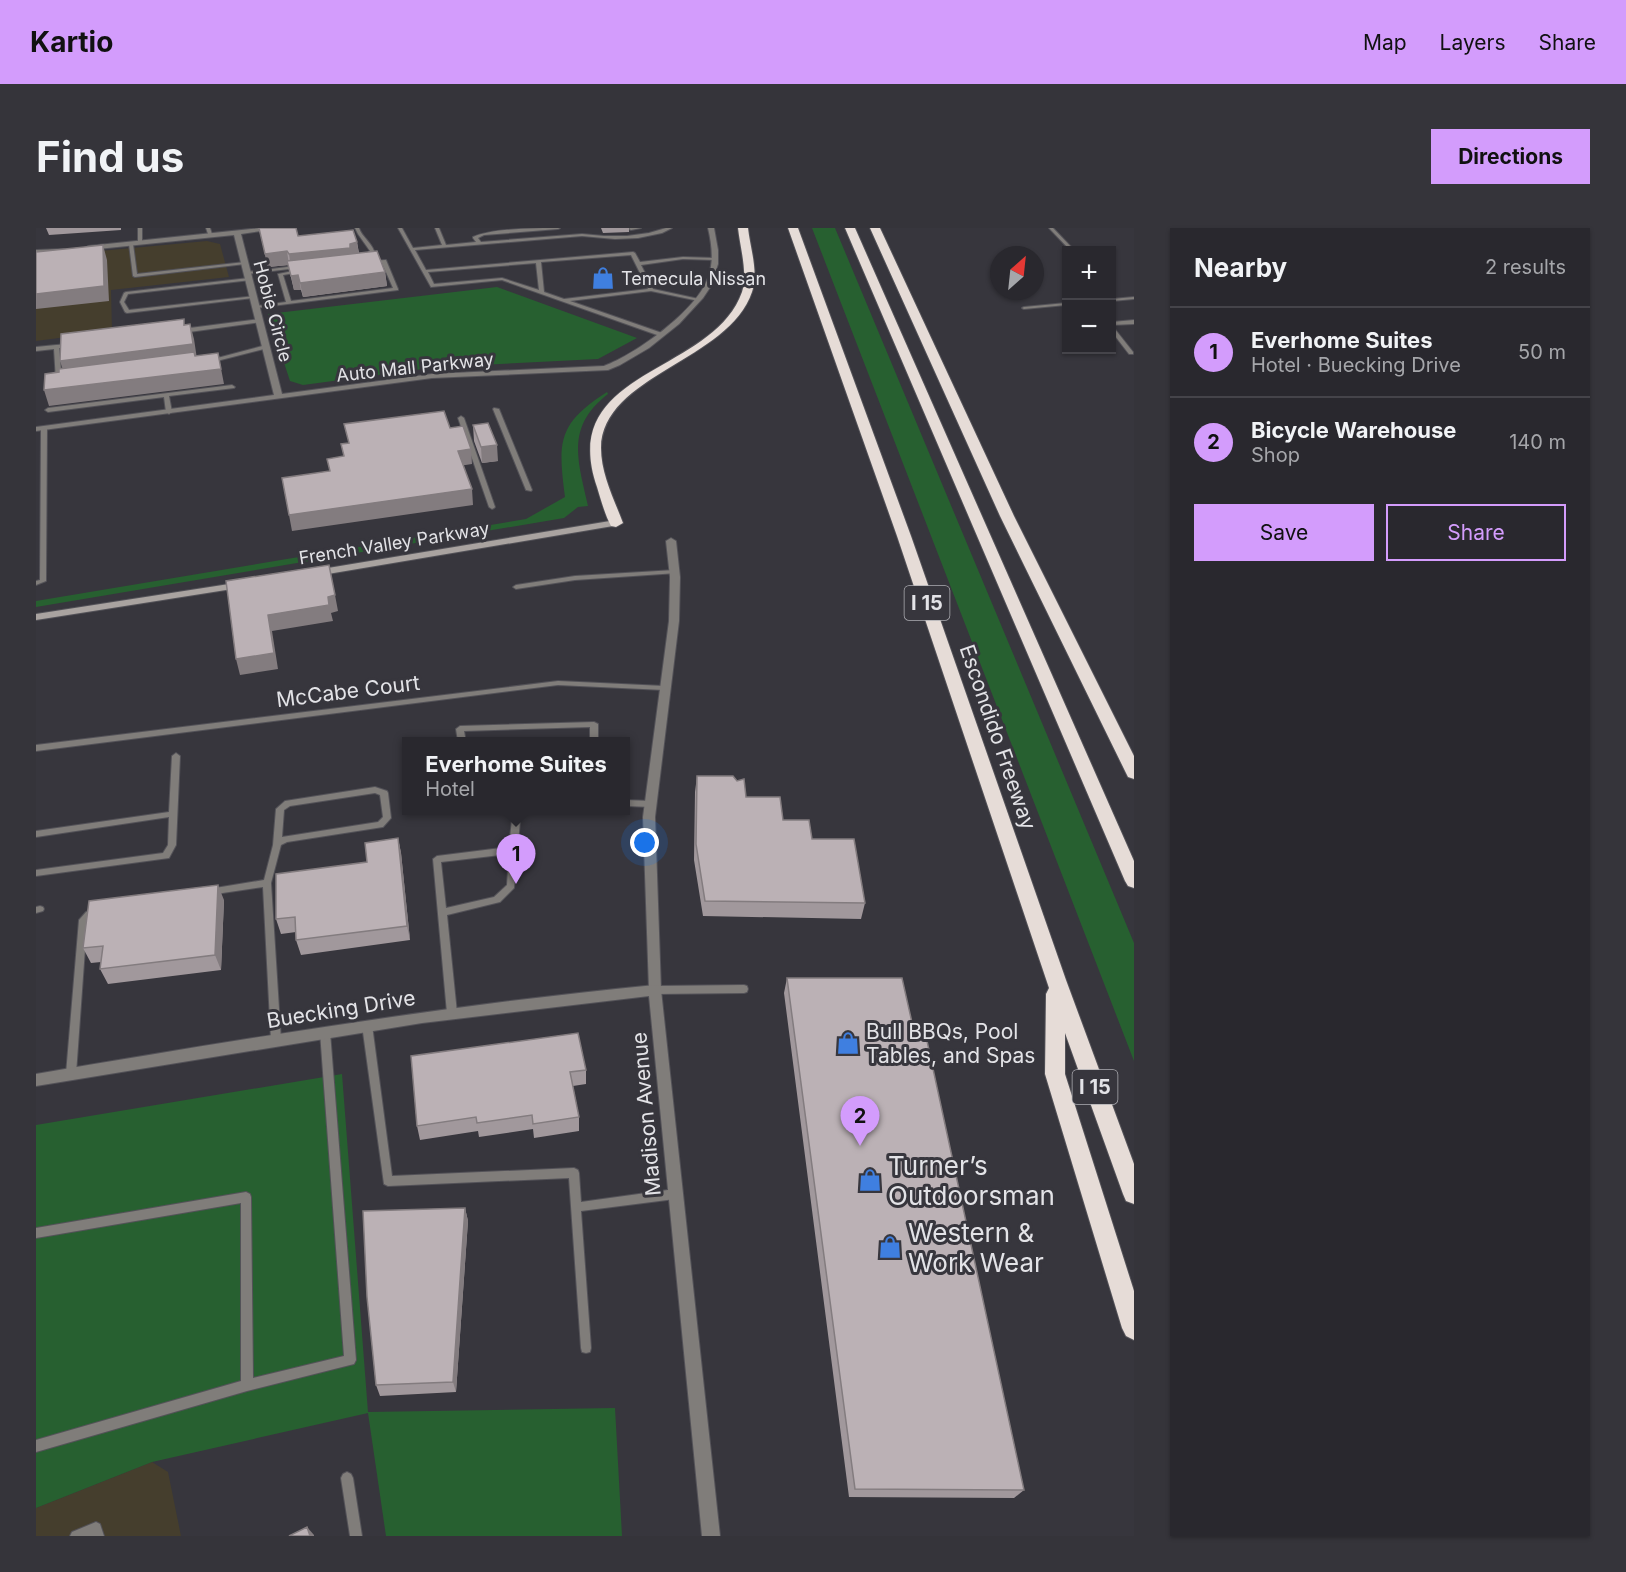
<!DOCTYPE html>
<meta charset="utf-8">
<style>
body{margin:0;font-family:Inter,sans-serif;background:#35343a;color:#f1f3f6}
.controls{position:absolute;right:18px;top:18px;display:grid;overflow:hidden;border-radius:0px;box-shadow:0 2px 4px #0004}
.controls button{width:54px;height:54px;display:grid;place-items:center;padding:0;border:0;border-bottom:2px solid #45444a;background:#29282e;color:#f1f3f6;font:30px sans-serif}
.compass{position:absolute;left:954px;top:18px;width:54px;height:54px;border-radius:50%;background:#29282e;box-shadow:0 2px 4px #0004;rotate:27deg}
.you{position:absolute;left:609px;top:615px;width:21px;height:21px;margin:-15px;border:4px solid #fff;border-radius:50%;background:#1a73e8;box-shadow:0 0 0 9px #1a73e833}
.badge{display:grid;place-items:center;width:39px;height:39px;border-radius:50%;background:#d39cfc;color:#111;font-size:20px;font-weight:700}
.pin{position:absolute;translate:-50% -50px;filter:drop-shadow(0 2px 3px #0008)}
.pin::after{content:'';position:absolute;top:32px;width:21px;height:18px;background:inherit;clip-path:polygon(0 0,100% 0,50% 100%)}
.popup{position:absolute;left:366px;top:509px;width:228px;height:78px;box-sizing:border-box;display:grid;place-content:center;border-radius:0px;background:#29282e;filter:drop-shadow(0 2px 4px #0005);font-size:20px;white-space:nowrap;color:#a5a6aa}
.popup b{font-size:22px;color:#f1f3f6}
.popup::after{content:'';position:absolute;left:50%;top:100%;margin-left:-12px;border:12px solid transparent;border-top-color:#29282e}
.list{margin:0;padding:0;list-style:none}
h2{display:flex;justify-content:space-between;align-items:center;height:78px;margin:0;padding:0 24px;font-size:26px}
h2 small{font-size:20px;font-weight:400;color:#a5a6aa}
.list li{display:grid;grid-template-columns:39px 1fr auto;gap:18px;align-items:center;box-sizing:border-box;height:90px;padding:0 24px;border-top:2px solid #45444a}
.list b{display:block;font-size:22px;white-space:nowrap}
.list p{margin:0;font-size:20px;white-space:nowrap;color:#a5a6aa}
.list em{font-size:20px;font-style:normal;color:#a5a6aa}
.actions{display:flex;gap:12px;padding:18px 24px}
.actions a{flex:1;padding:14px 0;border:2px solid #d39cfc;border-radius:0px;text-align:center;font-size:21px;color:#d39cfc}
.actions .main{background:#d39cfc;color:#111}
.map{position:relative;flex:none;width:1098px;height:1308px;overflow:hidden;border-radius:0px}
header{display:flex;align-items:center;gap:36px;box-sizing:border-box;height:84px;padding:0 30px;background:#d39cfc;color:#111}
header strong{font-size:28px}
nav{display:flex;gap:33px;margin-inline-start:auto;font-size:21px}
.intro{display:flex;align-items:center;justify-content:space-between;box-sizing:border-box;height:144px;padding:0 36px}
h1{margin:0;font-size:42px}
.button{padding:15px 27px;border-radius:0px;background:#d39cfc;color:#111;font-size:21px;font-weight:700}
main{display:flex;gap:36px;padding:0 36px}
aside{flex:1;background:#29282e;border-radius:0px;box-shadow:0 2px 4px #0004}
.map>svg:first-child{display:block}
.industrial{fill:#453e2d}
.green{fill:#276030}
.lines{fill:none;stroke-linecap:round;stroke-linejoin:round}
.service-casing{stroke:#535258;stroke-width:2}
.minor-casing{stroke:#535258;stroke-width:2}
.tertiary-casing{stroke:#535258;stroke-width:2}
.secondary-casing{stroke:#535258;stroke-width:2}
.motorway-casing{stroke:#535258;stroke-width:2}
.service{fill:#807d7a;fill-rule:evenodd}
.minor{fill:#807d7a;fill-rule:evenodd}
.tertiary{fill:#807d7a;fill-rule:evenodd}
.secondary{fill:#a9a3a0;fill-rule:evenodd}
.motorway{fill:#e6dcd7;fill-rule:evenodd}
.wall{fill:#a1989c}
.shaded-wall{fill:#837c7f}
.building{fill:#bbb1b5;stroke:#837c7f;stroke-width:1.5}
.labels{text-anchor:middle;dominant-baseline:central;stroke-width:6;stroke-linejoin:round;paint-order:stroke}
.far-poi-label{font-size:18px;fill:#e3e3e7;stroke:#37363d;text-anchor:start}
.far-street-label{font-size:18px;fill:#e3e3e7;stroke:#37363d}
.shield{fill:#37363d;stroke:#afafb4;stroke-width:1.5}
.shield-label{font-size:20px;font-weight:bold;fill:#e3e3e7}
.street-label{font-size:21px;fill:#e3e3e7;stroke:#37363d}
.poi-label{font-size:21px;fill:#e3e3e7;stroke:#37363d;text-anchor:start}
.near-poi-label{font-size:26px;fill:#e3e3e7;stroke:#37363d;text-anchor:start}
</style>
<header>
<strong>Kartio</strong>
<nav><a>Map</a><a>Layers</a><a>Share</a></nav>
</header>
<div class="intro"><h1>Find us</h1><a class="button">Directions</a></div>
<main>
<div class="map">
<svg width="1098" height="1308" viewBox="0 0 1098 1308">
<rect width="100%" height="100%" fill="#37363d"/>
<path class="industrial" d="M171,13L184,16L193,49L75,62L76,103L0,113V29Z
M116,1234L132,1244L145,1308H0V1280Z"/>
<path class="green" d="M776,0H799L1098,715V833Z
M461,59L601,110L562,131L402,139L267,157L254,153L232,86Z
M571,164L572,166C529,199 542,233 552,278L542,279L528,290L0,379V373L490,291L529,269C522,214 521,196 571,164Z
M306,846L332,1184L579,1180L586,1308H350L332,1185L116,1234L0,1280V897Z"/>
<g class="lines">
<g class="service-casing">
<path id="service" d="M102,0H106V15L104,16L102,15Z
M170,0H174L177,9H173Z
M319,0H323C326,9 335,14 338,23L331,31L327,30L334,23L322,6Z
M362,0H366L377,20L406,17L399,0H403L410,17L440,14L437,10V9C456,0 503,0 524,0L522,1L448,7L442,10L445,14L546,6L568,8H591L613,5L630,0H636L626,5L602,10L579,11L546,8L379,22L390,42L597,24L599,25L604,34L647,29L679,30L681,31L679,32L647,31L605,37L617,61L663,71V73L615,63L534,73L626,105L627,106L624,108L466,52L395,59ZM595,27L612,61L528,71L508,64L505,34ZM500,35L503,62L466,50L398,56L392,44Z
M594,0H605L595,2L593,1Z
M1013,0H1017L1038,22H1034Z
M95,15L97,16L101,46L209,34L211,35L209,36L99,49L97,48L93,16Z
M350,32L362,61V62L220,80L218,79L220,78L250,74L242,46L262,42L264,43V44L247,47L255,73L357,60L346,35H334L332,34L334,33Z
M251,39H253V41L211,46L209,45L211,44Z
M213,50L215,51V52L92,66L88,74L93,82L219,68V69L217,70L91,85L89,84L84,74L88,65L90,64Z
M1098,69V71L1076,73V71Z
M1030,75V77L988,81L986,80L988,79Z
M224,91L226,92V94L146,105L143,103L146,101Z
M1098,92V96L1076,97V94Z
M1076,99L1078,100L1097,124V126H1093L1076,104Z
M20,117L35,116L38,118L35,120H23L26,153L23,155L20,153L18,121L0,123V119Z
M230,117L233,119L232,120L173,135L170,133Z
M196,157L199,159L198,160L133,168L136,184L133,186L130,184L128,169L12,184L9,182L12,180Z
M458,180L463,181L496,262L495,263L490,262L457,181Z
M425,188L428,190L459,279L458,280L456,281L453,279L422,190Z
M8,198L11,200L10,353L0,357V353L4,352L5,200Z
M639,342L641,343V345L539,352L480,361L477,359L480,357L539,348Z
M522,453L628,458L632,460L628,462L522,457L0,523V517Z
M558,494L562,496V514H554V499L428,503L430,514H422L420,501L424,498Z
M140,525L144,528L140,617L133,630L0,648V642L127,625L132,617L133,589L0,609V603L133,584L136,528Z
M339,559L351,563L352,565L355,590L347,599L251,614L245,617L235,655L245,812L243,815L240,816L237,815L235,812L227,659L173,667L170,666L169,664L170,662L173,661L228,652L237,617L240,581L249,573ZM339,565L344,567L347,589L342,594L246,609L248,582L254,578Z
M590,572L615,573L619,576L615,579L590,578Z
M477,582H485L478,660L464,674L411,687L421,785L419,788L416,789L413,788L411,785L397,631L401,628L473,619ZM473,626L471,657L458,669L410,680L405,634Z
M4,678L7,679L8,681L7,683L0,685V679Z
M60,680L63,681L64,683C62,687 55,690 51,693L40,846L38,849L35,850L32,849L30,846L43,692L50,684Z
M708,757L711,758L712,761L711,764L708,765L619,766L616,765L615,762L616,759L619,758Z
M331,793L334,794L336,797L356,948L538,940L542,942L543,945L545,974L639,961L643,963L644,966L643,969L639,971L545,983L555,1120L554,1124L550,1125L546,1124L545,1120L533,950L352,958L348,956L326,797L328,794Z
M289,800L292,801L294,804L320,1132L318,1136L211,1163L0,1224V1212L205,1153V975L0,1010V1000L210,964L214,966L215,969L217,1150L308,1128L284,804L286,801Z
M311,1244L315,1246L317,1250L326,1308H314L305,1250L307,1246Z
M60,1294L64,1296L68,1308H34L36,1304Z"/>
</g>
<g class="minor-casing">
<path id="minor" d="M224,0H246L205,6L246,166L396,146L568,138C600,126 660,83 672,50C678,34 676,17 672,0H678L682,22V36L675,58L667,70L643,96L613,120L584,137L572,142L396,150L0,203V199L238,167L198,7L52,22L49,20L52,18Z
M28,21L29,22L26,24L0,26V22Z
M635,310L640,313L644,349L643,393L619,589L625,762L624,766L619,767L614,766L613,762L607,589L633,393L634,349L630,313Z"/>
</g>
<g class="tertiary-casing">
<path id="tertiary" d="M619,757L624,758L625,762L684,1308H666L613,768L386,795L0,858V846C206,811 411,777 619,757Z"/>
</g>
<g class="secondary-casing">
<path id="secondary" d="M580,292L584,295L583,297L280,348L275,345L280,342Z
M206,354L209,355V359L0,392V386Z"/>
</g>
<g class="motorway-casing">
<path id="motorway" d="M702,0H712C714,19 723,45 716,64C693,133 566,147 565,220C565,246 578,271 587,295L580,299L575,298C569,287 565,272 561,259C520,140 676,148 706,64C712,45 704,19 702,0Z
M752,0H762L875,308L1030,752L1098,936V976L1090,973L1087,966L1029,805V846L1098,1063V1112L1090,1108L1086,1100L1009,846L1010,766L1013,760L861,308Z
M809,0H819L1098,633V660L1092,658L1089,653Z
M834,0H844L978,288L1098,528V551L1092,549L1090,545L964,288Z"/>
</g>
<use href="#service" class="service"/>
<use href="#minor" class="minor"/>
<use href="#tertiary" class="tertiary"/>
<use href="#secondary" class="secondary"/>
<use href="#motorway" class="motorway"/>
</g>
<path class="wall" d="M10,0H85V2L13,7Z
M223,0L262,8L321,14L323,25L349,44L351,58L267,69L265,62H258L252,37L232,39Z
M565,0H593V4L567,5Z
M437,197L462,233L446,235L438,213Z
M661,548L710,569L776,611L829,675L825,691L667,688L658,632L659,564Z
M362,610L365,625L374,712L265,727L260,712V704L245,706L240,691L331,634Z
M188,672L185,742L72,756L64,741L65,734L55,735L47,720Z
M751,750L877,799L988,1262L978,1270L813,1269L748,765Z
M375,828L550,842V856L537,858L543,889V903L498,910L497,901L443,909L442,903L384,912L381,898Z
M429,980L432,993L420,1164L344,1168L340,1157Z"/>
<path class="shaded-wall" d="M321,14L323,27L255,40L253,26L314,16Z
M67,17L71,32L73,73L0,81V66Z
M251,23L253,37L232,39L229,26Z
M349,44L351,58L267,69L264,55Z
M262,47L265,62H258L255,48Z
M154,96L158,111L161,131L29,148L24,133Z
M182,125L188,156L13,178L8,162Z
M461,217L462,233L446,235L445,219Z
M435,221L436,236L423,238L422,223Z
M436,261L437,277L256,303L253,287Z
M299,367L302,383L295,385L297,393L236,403L242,441L204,447L200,431L232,387L292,369Z
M362,610L365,625L374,712L371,698Z
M182,657L188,672L185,742L179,727Z
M429,980L432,993L420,1164L417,1154Z
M271,1299L278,1307V1308H274Z"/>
<path class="building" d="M223,0H260L262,8L317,2L321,14L314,16V20L253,26L251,23L229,26Z
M67,17L68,58L0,66V24Z
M341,23L349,44L264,55L262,47L255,48L251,33Z
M148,91V97L154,96L157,116L24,133L25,106Z
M158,124L159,128L182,125L185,141L8,162L9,146L23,144V141Z
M408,183L414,200L427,198L435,221L422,223L436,261L253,287L246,250L294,243L291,231L308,228L305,216L313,215L308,196Z
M452,195L461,217L445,219L437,197Z
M293,337L299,367L292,369L293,377L232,387L238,425L200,431L190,353Z
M661,548H697L701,553L708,551L710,569H744L747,592H773L776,611H818L829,675L669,673L660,616Z
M362,610L371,698L260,712L259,689L240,691V646L331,634L329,615Z
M182,657L179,727L64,741L67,718L47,720L53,673Z
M751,750H866L877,799H888L988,1262L819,1261Z
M542,805L550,842L534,844L543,889L497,896L496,887L441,895L440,889L381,898L375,828Z
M429,980L417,1154L340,1157L331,1069L327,983Z
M271,1299L274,1308H253Z"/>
<defs>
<g id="shop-bare" transform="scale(1.8)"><path d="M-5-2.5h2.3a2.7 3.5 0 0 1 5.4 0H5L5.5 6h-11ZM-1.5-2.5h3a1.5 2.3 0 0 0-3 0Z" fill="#3f7fe0" stroke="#37363d" stroke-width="2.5" paint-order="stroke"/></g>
</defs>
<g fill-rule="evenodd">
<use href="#shop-bare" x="567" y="50"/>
<use href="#shop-bare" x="812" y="815"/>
<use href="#shop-bare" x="834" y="952"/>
<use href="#shop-bare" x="854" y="1019"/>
</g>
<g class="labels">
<g class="far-poi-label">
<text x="585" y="50">Temecula Nissan</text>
</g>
<g class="far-street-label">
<text transform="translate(237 83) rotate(75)">Hobie Circle</text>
<text transform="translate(379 139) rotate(-6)">Auto Mall Parkway</text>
<text transform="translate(358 315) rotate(-9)">French Valley Parkway</text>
</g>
<g class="shield">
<rect x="868.5" y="358" width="45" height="34" rx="4.5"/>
<rect x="1036.5" y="842" width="45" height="34" rx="4.5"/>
</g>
<g class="shield-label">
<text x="891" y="375">I 15</text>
<text x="1059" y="859">I 15</text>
</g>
<g class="street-label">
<text transform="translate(312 463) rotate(-7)">McCabe Court</text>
<text transform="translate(962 509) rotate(71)">Escondido Freeway</text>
<text transform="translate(305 781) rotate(-9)">Buecking Drive</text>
<text transform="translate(610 886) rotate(-95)">Madison Avenue</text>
</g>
<g class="poi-label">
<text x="830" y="803">Bull BBQs, Pool<tspan x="830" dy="24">Tables, and Spas</tspan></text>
</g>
<g class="near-poi-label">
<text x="852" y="937">Turner’s<tspan x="852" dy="30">Outdoorsman</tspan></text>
<text x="872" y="1004">Western &amp;<tspan x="872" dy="30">Work Wear</tspan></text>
</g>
</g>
</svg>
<div class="controls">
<button>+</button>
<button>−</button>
</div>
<svg class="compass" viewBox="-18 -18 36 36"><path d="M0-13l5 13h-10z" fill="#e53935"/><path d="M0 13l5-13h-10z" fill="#a5a6aa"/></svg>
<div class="you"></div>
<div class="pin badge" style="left:480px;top:656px">1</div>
<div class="popup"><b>Everhome Suites</b>Hotel</div>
<div class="pin badge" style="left:824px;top:918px">2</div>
</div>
<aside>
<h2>Nearby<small>2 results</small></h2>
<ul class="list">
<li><span class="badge">1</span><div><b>Everhome Suites</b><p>Hotel · Buecking Drive</p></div><em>50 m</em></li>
<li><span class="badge">2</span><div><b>Bicycle Warehouse</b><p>Shop</p></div><em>140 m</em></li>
</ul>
<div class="actions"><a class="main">Save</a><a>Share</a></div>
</aside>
</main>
